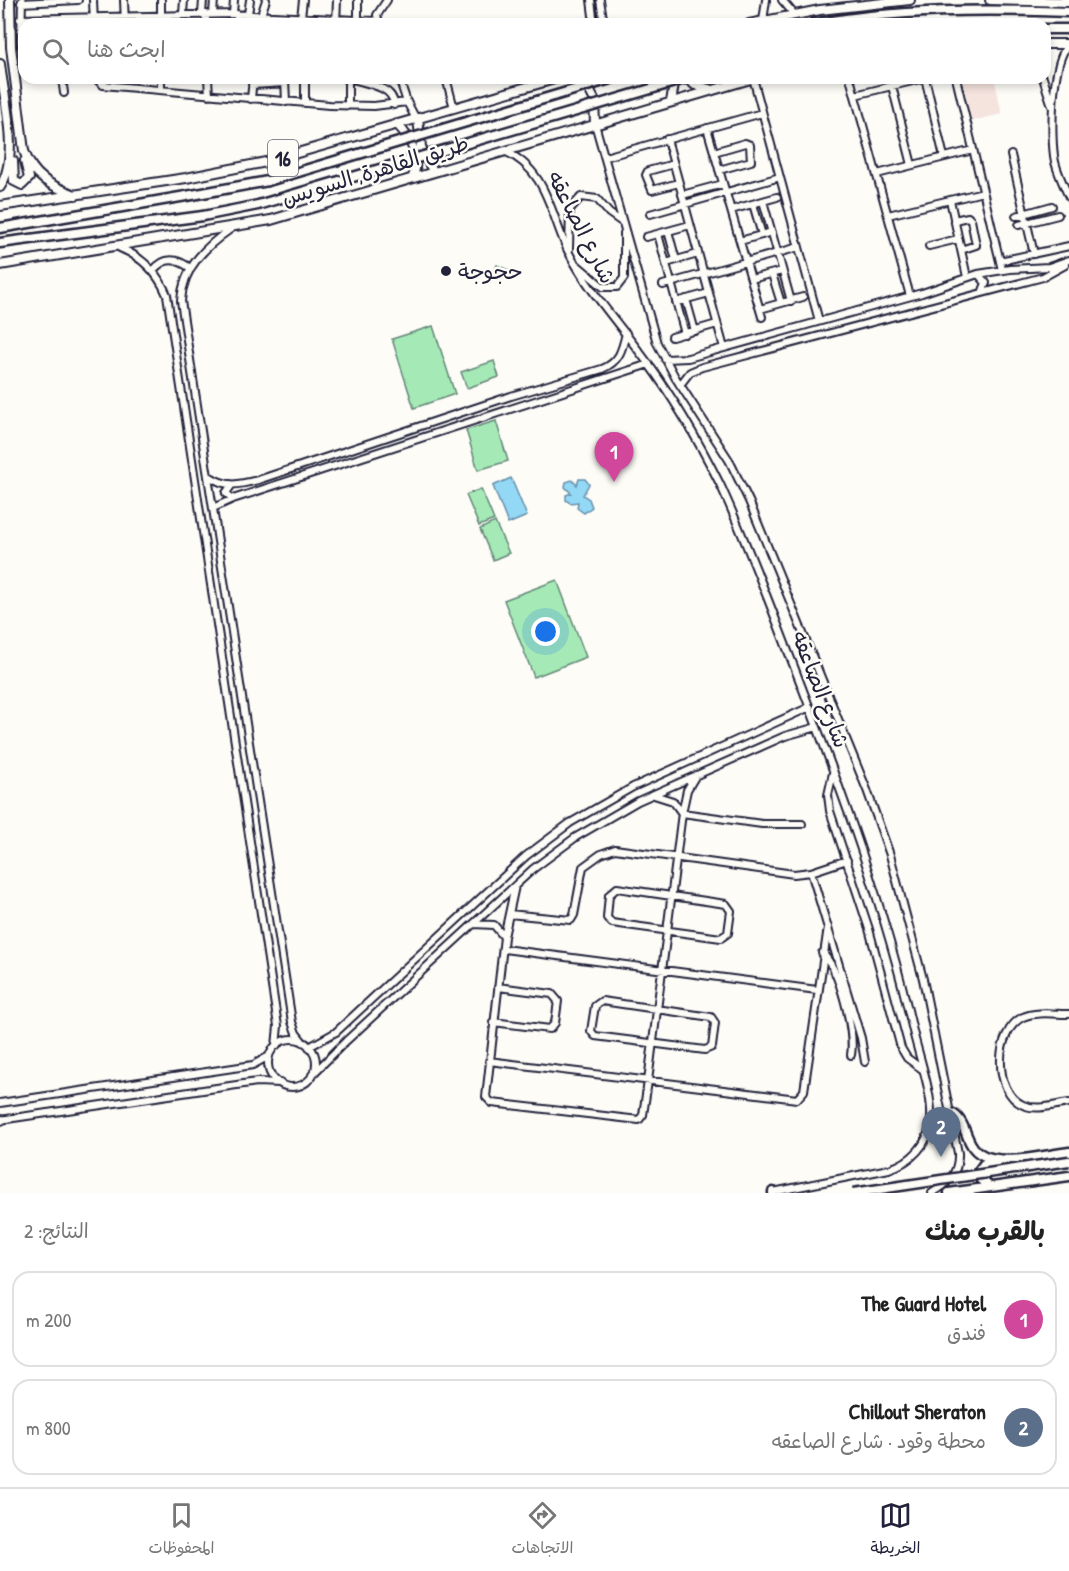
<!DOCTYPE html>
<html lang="ar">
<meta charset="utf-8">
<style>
body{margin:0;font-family:"Patrick Hand","Playpen Sans Arabic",sans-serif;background:#f6f6f6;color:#222;direction:rtl}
.you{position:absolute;left:546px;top:632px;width:21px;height:21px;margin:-15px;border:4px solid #fff;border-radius:50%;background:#1a73e8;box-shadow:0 0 0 9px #1a73e833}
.badge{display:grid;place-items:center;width:39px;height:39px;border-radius:50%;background:#22223b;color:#fff;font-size:20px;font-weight:700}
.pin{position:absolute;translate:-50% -50px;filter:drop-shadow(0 2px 3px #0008)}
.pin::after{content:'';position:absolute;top:32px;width:21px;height:18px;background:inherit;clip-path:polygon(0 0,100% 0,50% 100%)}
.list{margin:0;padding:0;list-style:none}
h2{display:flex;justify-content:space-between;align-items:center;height:78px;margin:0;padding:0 24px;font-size:26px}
h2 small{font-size:20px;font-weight:400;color:#767676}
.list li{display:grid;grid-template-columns:39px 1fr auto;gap:18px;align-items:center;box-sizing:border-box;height:96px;margin:0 12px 12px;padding:0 12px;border:2px solid #e0e0e0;border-radius:18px}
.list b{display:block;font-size:22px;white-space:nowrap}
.list p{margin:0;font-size:20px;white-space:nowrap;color:#767676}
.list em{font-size:20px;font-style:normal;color:#767676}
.icon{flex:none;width:33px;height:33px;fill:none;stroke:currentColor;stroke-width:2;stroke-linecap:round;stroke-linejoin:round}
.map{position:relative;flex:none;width:1069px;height:1193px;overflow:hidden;direction:ltr}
.search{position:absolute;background:#fff;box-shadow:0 3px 9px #0003;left:18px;right:18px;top:18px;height:66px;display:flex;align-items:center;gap:15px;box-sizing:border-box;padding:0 21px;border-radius:18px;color:#767676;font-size:22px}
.sheet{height:294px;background:#fff}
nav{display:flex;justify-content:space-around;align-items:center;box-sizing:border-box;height:84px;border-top:2px solid #e0e0e0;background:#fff;font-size:16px;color:#767676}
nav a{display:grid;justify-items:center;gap:3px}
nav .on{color:#22223b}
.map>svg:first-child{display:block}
.built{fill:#f5e3de}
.green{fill:#a5eab6;stroke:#648678;stroke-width:1.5}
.water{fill:#93d8f5;stroke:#668fab;stroke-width:1.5}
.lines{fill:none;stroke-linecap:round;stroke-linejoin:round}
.minor-casing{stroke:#22223b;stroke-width:10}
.major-casing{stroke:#22223b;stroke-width:12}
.highway-casing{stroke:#22223b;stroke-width:13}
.minor{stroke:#fdfcf7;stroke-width:6}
.major{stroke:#fdfcf7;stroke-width:8}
.highway{stroke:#fdfcf7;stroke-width:8}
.highway-bridge-casing{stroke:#22223b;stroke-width:13;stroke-linecap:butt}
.highway-bridge{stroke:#fdfcf7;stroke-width:8}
.poi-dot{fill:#22223b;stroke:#fdfcf7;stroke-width:2}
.labels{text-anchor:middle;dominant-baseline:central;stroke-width:5;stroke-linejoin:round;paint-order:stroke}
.shield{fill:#fdfcf7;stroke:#646373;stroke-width:1.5}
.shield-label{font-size:21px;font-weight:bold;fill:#22223b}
.street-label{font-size:22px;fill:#22223b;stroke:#fdfcf7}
.poi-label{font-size:22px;fill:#22223b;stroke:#fdfcf7;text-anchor:start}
</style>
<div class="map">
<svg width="1069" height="1193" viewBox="0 0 1069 1193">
<rect width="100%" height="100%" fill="#fdfcf7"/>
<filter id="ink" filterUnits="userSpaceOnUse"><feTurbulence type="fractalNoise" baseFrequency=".0167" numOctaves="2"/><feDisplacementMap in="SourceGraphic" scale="12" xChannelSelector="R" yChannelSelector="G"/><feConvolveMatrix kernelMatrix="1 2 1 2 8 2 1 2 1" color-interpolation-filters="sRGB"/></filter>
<g filter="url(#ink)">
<path class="built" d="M962,78H994L1002,114L972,121Z"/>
<path class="green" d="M497,265L512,272L509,280L493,273Z
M433,326L455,394L414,408L392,339Z
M494,361L499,377L467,388L461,372Z
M496,421L508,461L478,470L466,430Z
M481,489L494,520L479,526L466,495Z
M495,522L509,553L493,560L480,529Z
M557,580L586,657L534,677L504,600Z"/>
<path class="water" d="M511,478L527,516L508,524L493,486Z
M579,479H585L589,484L583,495L589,499L592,507L584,513L577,508L578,502L570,503L566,500V495L571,493L565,487L566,482L572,480L577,485Z"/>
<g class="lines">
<g class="minor-casing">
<path id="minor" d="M22,0L21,41L24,57
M93,0L94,24
M124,0L125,24
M358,0V20
M591,0L594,24
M600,0L604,24
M782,0L794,14
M21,3L78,0
M183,14L184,0
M202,14L203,0
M206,14V24
M213,14L214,0
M233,14L234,0
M248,14L250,0
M301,17L303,0
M20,19L233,14L378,21
M763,21L766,0
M379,23L377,15L387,0
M161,24V0
M237,24V14
M258,24L266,0
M336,24L337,0
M1069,44C1051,61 1050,138 1055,162C1058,174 1064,186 1069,197
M62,78L64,93
M95,78L103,85L329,105L374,106L407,102
M208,78L209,95
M285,78L286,102
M305,78V103
M348,78V106
M349,78C364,83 394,86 394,105
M399,78L407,102L416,119
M446,78L454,108
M753,78L819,321
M850,78L910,296
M925,78L944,157
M956,78L1002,270
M1043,78L1052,106
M252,85L285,83
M892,86L912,165
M161,90V78
M855,95L925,78
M251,99L253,78
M595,124L657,343L675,377L729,460L749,501L867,790L890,855L923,979L958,1153C959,1173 948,1184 932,1193
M707,128L762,317
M667,139L724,348
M504,151C547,169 550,213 568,251C589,292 620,325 647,362C675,400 699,442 720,484C749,547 773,613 798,677C842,792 885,908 912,1027C918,1054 933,1094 931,1120C929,1145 911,1162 889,1169L773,1192
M714,152L745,143L750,145L751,161L719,170
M1011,155L1034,254
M605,157L762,113
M674,164L648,171L646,175L652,190L679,183
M877,174L973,150
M682,195L723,184
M950,200L967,277
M763,201L791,301
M753,204L762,235
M731,210L777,197
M650,214L780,177
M888,215L983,192
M1016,216L1052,206
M954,220L968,217L971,220L976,245L961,250
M1019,225L1058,215
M232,228C206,246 183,267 181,301L292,1022L296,1033L303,1042
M668,231L676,260
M658,234L685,334
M646,237L690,225
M740,241L772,232
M929,246L958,239
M120,248C142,257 158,273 167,295L278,1026L276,1046
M569,249L570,209L581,197L597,199L609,213L623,223
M1000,261L1069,246
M666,263L698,254
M576,264L603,287H617L624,278V233
M153,271C164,256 178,258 191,269
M772,274L781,303
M979,275L986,283L982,293
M751,279L782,271
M663,285L799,247
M686,299L695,331
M676,302L709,293
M760,309L803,297
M672,337L717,324
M665,359L688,358L922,293L978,274L1010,269L1049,267L1069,260
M680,385L690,372L702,367L1043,277L1065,265
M209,476C227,488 238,485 258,480L511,396L602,369C619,362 622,351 626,333
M231,486L226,493L233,499
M213,508L233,499L649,364
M833,773L828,795L830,811L869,929L901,1048L907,1058L922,1069
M654,795L673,801L681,812
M682,813L762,824H802
M811,872L861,1038L865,1062
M515,886L504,937L486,1097L492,1103L639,1120L643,1115L648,1081L682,813L687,790L696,775
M617,888L726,904L731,911L728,933L721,938L612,923L607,918L609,895Z
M509,914L571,920L574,915L583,867L601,854L615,849L794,874L811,872L847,860
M474,924L494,925L504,937
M504,949L817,990
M822,953C840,969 855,1032 851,1055
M602,1001L711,1017L715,1023L712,1047L705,1050L595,1036L591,1031L595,1006Z
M1069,1014C1055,1014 1036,1011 1023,1017C994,1031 993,1092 1023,1105C1037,1111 1054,1105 1069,1103
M493,1022L550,1029L555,1023L558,1001L552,994L498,987
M268 1063a24 24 0 1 1 48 0a24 24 0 1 1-48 0Z
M309,1047L336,1032L526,856L570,823L633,787L810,707
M489,1061L797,1099L804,1091L828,927
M312,1075L346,1041L533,869L576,837L638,801L785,736L817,727
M0,1103L253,1065L269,1056
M0,1120L257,1082L280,1083"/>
</g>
<g class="major-casing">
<path id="major" d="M10,0L11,47L24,151C33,177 51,186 75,195
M990,0L1069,2
M749,24L820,10L910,0
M1045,44H1069
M0,64C4,100 20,156 0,187
M583,78L594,99L595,124
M687,78L695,85L709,89
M671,102L675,78
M418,118L421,147L433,171
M397,124C412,140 420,156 413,177
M13,161L14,181L22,185L29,178L25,161
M0,206L186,178L266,162L558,78
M0,265L271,220L754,78
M0,1120H1"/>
</g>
<g class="highway-casing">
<path id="highway" d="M813,24C898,9 983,9 1069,12
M1045,29H1069
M0,228L192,195
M0,243L203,216
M951,1113C963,1118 965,1134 971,1144C986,1172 1043,1155 1069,1152
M990,1187L980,1179L978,1172L984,1164L997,1162
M773,1193V1192
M949,1193L1069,1176"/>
</g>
<use href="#minor" class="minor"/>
<use href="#major" class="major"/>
<use href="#highway" class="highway"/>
<g class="highway-bridge-casing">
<path id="highway-bridge" d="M192,195L268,181L614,78
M203,216L258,205L688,78
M853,1193L1069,1161"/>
</g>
<use href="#highway-bridge" class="highway-bridge"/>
</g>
</g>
<circle class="poi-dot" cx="446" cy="271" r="6"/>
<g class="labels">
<rect class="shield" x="268" y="140" width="30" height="36" rx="4.5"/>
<g class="shield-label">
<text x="283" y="158">16</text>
</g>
<g class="street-label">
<text transform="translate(375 170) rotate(-17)">طريق القاهرة, السويس</text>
<text transform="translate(582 227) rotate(63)">شارع الصاعقه</text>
<text transform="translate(821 689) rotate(69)">شارع الصاعقه</text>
</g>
<g class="poi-label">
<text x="458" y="271">حجوجة</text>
</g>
</g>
</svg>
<div class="you"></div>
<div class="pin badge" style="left:614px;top:482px;background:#d1479c">1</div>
<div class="pin badge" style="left:941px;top:1157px;background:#5c6f8a">2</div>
<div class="search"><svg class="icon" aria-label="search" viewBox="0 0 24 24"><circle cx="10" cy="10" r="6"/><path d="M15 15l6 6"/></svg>ابحث هنا</div>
</div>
<section class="sheet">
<h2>بالقرب منك<small>النتائج: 2</small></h2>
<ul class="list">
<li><span class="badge" style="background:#d1479c">1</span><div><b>The Guard Hotel</b><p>فندق</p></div><em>200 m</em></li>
<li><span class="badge" style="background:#5c6f8a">2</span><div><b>Chillout Sheraton</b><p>محطة وقود · شارع الصاعقه</p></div><em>800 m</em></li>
</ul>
</section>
<nav>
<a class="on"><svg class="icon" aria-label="map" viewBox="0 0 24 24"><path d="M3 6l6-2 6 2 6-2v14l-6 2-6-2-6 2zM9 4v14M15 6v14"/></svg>الخريطة</a>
<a><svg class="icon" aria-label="directions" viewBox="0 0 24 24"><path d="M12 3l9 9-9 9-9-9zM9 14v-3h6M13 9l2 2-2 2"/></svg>الاتجاهات</a>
<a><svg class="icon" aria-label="saved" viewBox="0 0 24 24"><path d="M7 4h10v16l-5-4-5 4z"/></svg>المحفوظات</a>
</nav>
